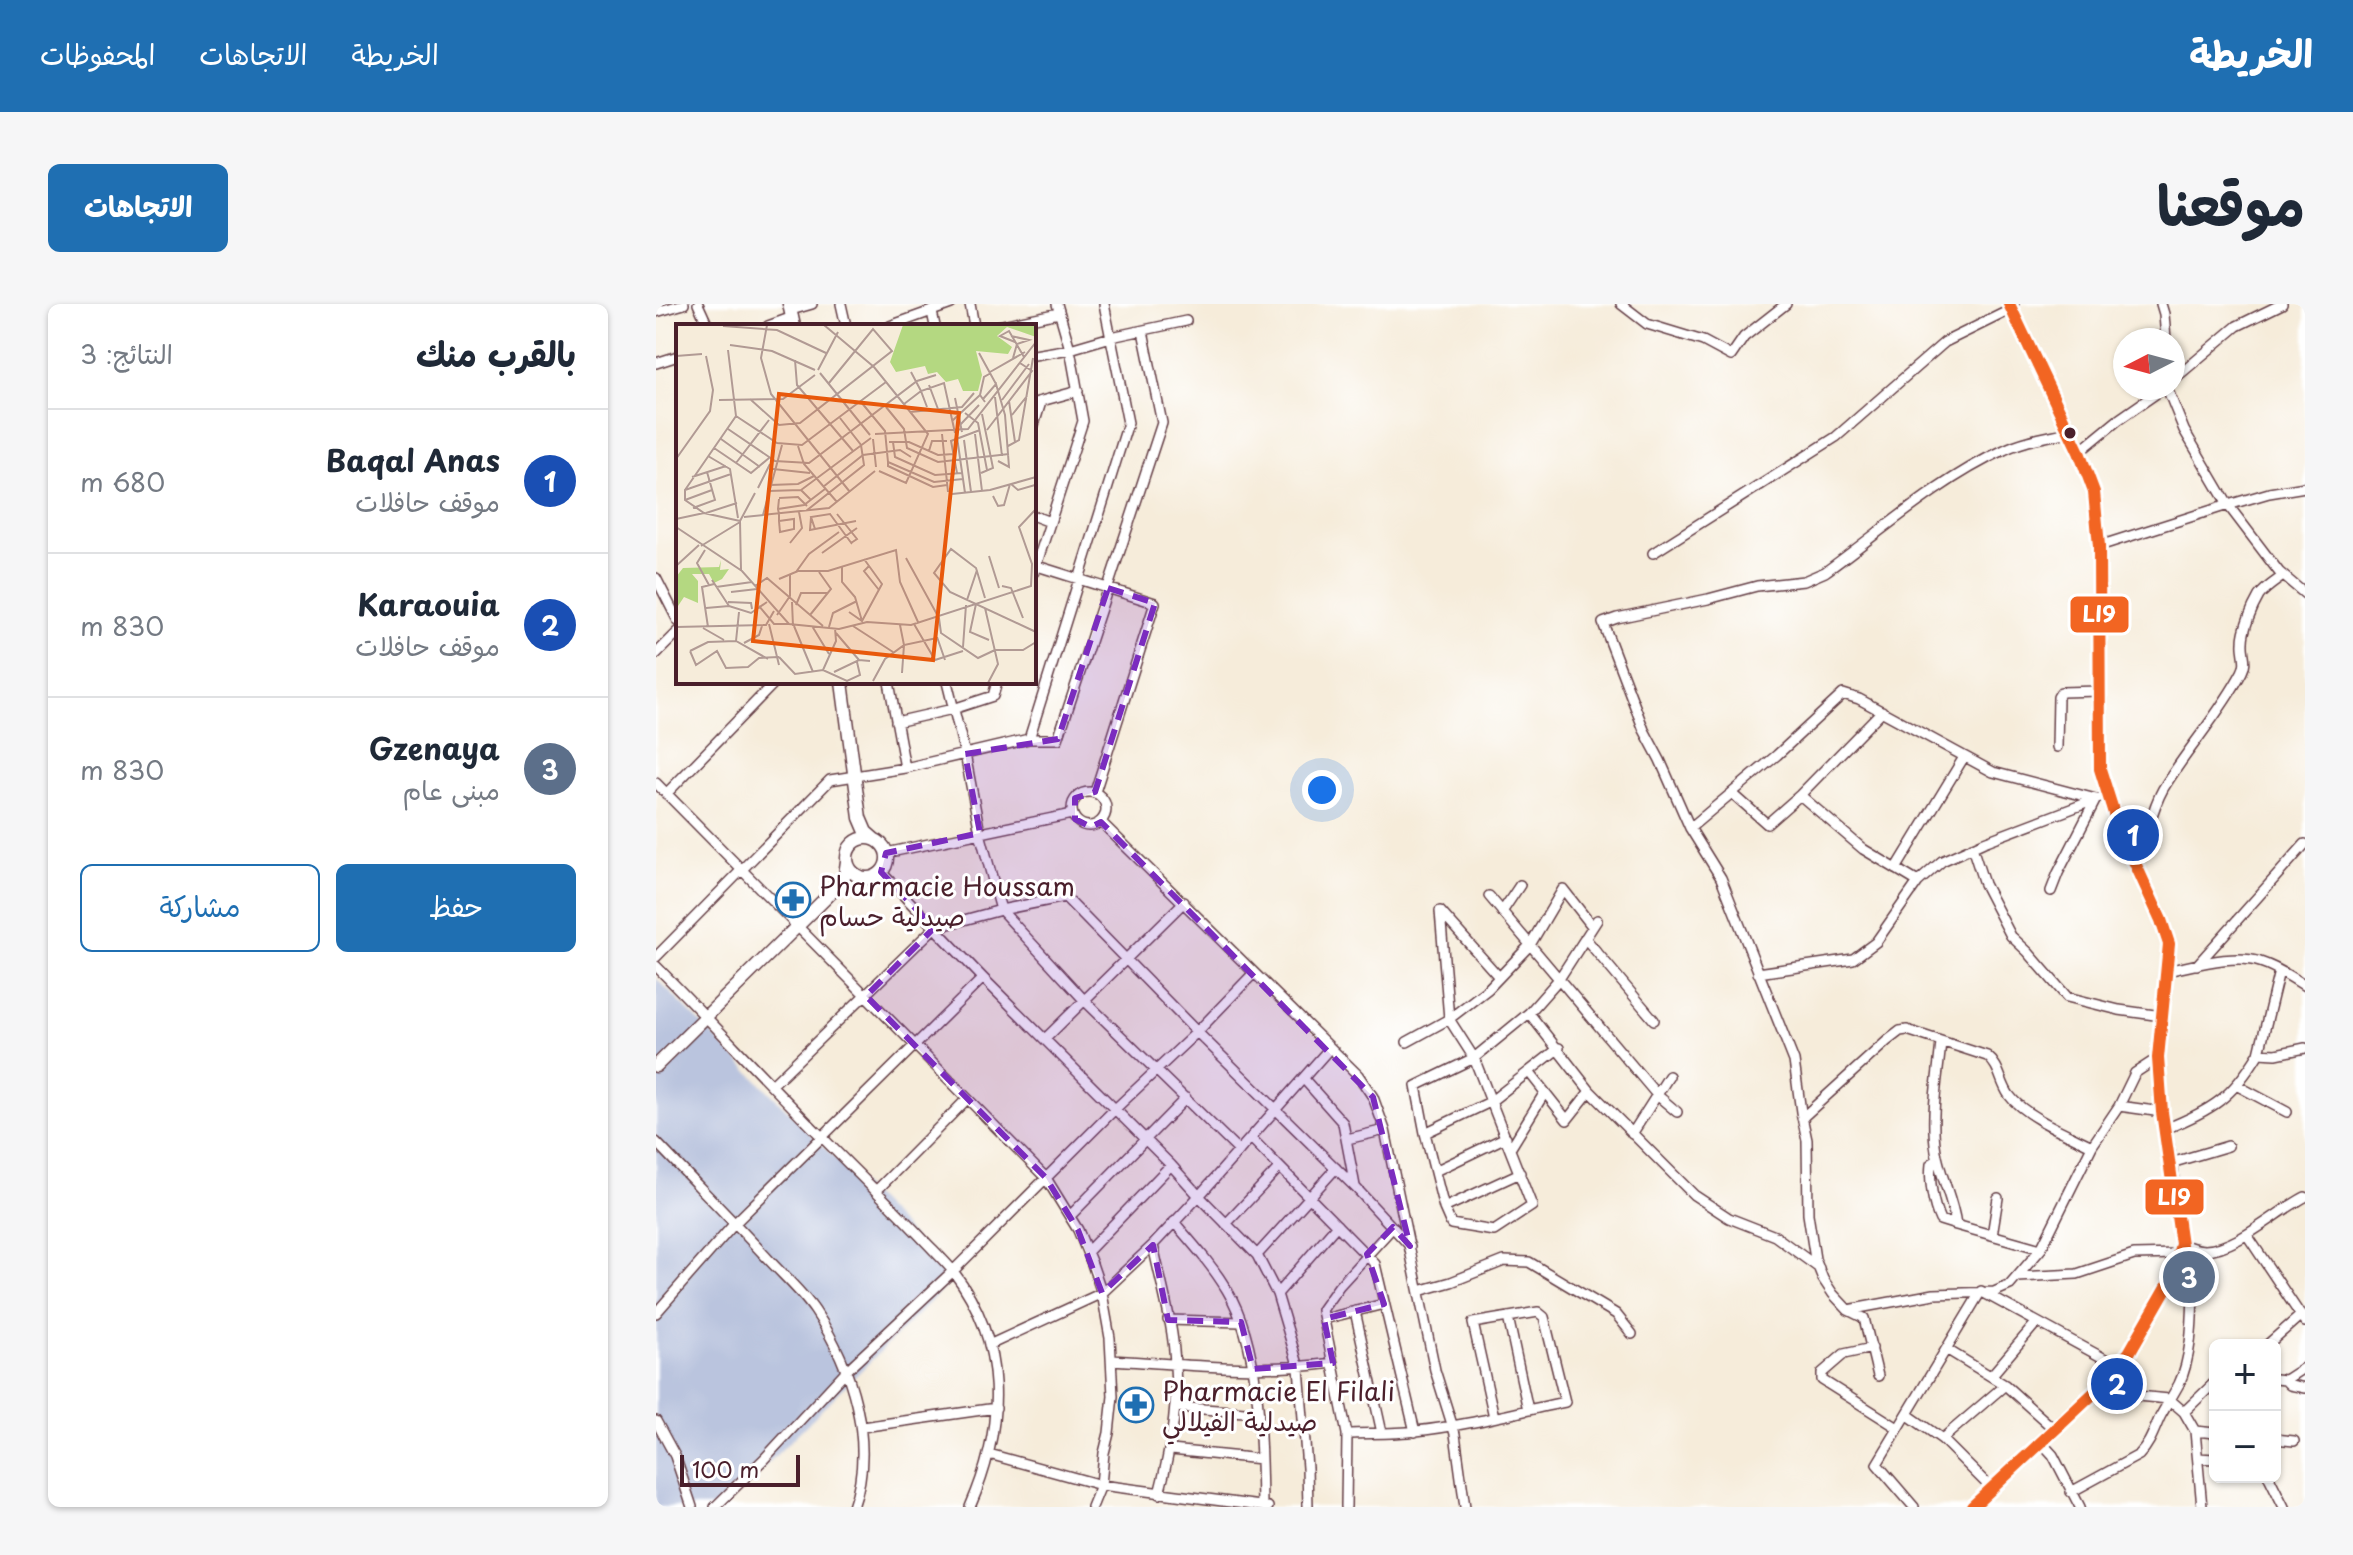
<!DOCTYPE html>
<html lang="ar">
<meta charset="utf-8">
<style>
body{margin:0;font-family:"Playpen Sans","Playpen Sans Arabic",sans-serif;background:#f6f6f7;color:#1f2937;direction:rtl}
.controls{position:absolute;right:24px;bottom:24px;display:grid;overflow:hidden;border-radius:12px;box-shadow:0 2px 6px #0004}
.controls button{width:72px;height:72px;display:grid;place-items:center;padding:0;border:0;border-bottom:2px solid #e0e1e3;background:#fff;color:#1f2937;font:40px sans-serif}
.compass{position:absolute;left:1457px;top:24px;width:72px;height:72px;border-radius:50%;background:#fff;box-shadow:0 2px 6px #0004;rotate:264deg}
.scale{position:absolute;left:24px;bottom:20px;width:120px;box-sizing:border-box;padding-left:8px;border:4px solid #4a1f2b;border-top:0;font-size:22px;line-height:28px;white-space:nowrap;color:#4a1f2b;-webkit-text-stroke:6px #fff;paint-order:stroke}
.you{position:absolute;left:666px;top:486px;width:28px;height:28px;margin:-20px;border:6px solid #fff;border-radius:50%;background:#1a73e8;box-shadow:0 0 0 12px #1a73e833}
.badge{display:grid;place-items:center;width:52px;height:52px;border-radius:50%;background:#1f6fb2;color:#fff;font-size:26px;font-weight:700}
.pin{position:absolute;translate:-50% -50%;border:4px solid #fff;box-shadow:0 2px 8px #0006}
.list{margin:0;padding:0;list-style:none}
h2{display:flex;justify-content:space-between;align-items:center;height:104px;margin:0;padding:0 32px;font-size:34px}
h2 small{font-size:26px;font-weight:400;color:#747a83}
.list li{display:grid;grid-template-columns:52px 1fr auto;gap:24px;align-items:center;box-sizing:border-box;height:144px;padding:0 32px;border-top:2px solid #e0e1e3}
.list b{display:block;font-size:30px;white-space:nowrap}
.list p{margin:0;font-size:26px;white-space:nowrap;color:#747a83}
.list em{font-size:26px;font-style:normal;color:#747a83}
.actions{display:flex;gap:16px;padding:24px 32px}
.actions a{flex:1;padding:18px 0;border:2px solid #1f6fb2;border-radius:12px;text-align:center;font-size:28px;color:#1f6fb2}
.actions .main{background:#1f6fb2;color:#fff}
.map{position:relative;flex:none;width:1649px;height:1203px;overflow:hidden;direction:ltr;border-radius:12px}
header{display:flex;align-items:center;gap:48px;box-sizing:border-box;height:112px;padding:0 40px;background:#1f6fb2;color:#fff}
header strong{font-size:38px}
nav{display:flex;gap:44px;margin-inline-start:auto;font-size:28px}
.intro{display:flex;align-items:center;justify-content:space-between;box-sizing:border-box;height:192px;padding:0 48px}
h1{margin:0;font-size:56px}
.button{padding:20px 36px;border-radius:12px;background:#1f6fb2;color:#fff;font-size:28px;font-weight:700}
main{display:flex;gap:48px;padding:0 48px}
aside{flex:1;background:#fff;border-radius:12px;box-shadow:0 2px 6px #0004}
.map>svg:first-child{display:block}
.industrial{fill:#bac4de}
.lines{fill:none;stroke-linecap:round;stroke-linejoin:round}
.minor-casing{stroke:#643e45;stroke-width:12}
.tertiary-casing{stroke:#643e45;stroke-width:15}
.minor{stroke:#fff;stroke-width:9}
.tertiary{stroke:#fff;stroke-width:12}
.bus-1-casing{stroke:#fff;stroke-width:18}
.bus-1{stroke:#f26522;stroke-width:12}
.marked{fill:#7b2cbf;fill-opacity:0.2;stroke:#7b2cbf;stroke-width:6;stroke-dasharray:16 10;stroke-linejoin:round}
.bus-dot{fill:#4a1f2b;stroke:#fff;stroke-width:3}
.labels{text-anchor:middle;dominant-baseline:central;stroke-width:6;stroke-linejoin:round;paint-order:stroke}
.poi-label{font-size:26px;fill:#4a1f2b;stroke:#fff;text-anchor:start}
.inset-road{fill:none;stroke:#b19a94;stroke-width:2}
.view{fill:#e8590c;fill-opacity:0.15;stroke:#e8590c;stroke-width:4}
.inset-edge{fill:none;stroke:#4a1f2b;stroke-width:4}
.line-badge{stroke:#fff;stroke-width:3}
.badge-label{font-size:22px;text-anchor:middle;font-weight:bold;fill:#fff}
</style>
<header>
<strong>الخريطة</strong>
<nav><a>الخريطة</a><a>الاتجاهات</a><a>المحفوظات</a></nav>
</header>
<div class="intro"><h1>موقعنا</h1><a class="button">الاتجاهات</a></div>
<main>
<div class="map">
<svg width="1649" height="1203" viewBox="0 0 1649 1203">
<rect width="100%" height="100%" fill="#fff"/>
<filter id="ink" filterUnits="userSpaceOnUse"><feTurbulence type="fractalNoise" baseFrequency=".0125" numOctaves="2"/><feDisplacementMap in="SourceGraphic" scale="16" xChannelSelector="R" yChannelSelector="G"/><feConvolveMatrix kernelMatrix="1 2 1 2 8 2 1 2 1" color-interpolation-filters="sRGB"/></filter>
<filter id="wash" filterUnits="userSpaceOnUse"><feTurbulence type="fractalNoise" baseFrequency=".006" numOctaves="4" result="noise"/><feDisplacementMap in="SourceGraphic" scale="32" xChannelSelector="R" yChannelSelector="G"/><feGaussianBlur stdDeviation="1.8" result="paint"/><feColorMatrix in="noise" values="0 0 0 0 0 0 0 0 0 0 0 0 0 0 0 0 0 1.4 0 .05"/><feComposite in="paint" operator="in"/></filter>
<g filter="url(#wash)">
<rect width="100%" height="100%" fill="#f6ecda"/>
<path class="industrial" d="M0,674L298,974L68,1203H0Z"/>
</g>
<g filter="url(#ink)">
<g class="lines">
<g class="minor-casing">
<path id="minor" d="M42,0L52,22
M185,0L190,22
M314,0L318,22
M965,0L991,20L1047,37L1075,52L1088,33L1130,0
M1505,0L1508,10L1510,36
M135,6L156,0
M0,8L28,0
M276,8L279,22
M112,22L137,13
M234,22L295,0
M341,22L403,9
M378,51L414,45L455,33L530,17
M0,59L22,52
M1517,76L1581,22L1626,0
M1511,84L1528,126L1572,201L1613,189L1649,183
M378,99L422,87
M378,121L385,98
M1423,148L1462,116L1508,84
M378,212L394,218
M1443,242L1572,201L1623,268L1649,290
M997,249L1180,133L1289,38L1356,5L1358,0
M378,261L499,299L439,488
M378,268L427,117L414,45L401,0
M0,274L22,317
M0,350L22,328
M233,378L249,464
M291,378L309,450L324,529L345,606L428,696L583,847
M240,418L297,405L337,392L341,378
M373,435H402L506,119L487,27
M1401,443L1402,393L1405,388L1444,387
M0,479L390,874L422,926L436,960L446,989L454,1034L457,1092L453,1129L448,1149L445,1181L436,1203
M416 505a17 17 0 1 1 34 0a17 17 0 1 1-34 0Z
M1076,489L1111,520L1144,491L1226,407
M10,490L119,378
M1144,491L1207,545L1262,578
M445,518L702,771L717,793L729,826L779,1066L799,1130L809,1203
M1034,524L1121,451L1187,390L1203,395L1337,468L1440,495L1402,569L1395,587
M1316,543L1328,580L1355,632L1372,648L1411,693L1463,706L1506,712
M230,549L416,510
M1479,560C1491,536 1494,508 1507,485C1531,445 1564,410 1586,368C1592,357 1586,350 1587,338C1587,325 1596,304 1603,292C1609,284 1619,278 1627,272
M1240,565L1308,453
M225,568L327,674L515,861L543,892L601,951L621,990L681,921
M833,592L1001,791L1021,808
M784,607L793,715L818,754L876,902L838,927L795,920L788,904
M784,607L843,673
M846,608L864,581
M929,634L998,716
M0,653L174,476L249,464L373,435L472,119L448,0
M1541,661L1649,540
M0,662C56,718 109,776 165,832C198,866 232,898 264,932C275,944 287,955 297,967C352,1039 349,1124 314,1203
M1510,667C1537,662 1578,649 1604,658C1620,663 1635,673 1649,682
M1102,669L1197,655L1220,638L1262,578L1286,557L1328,538L1441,495
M873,709L934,787L1038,891L1073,914L1119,932L1163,964
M389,735L528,598
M751,738L793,715L832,685L874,641L907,585L936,622
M1285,738C1282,773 1274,812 1280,847C1284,872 1297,895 1300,921L1385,945
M1603,749L1623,667
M873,768L911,816L934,787
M647,774L687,819L699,882
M116,781L278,624L345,606L409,593L541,728L700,884L754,942
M1580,781L1631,808
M1463,802L1506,808
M1146,814L1231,737L1244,727L1251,726L1331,752C1344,762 1344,778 1353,791C1369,813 1412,830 1436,842
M1509,825C1556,806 1576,794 1603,749L1620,750L1649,744
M769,829L834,798L903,744
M976,830L1013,772
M595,834L719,960L759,1128
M691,835L729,826
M0,838C38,878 77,917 114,957C129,973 147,989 159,1007C196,1062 220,1139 197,1203
M854,845L889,788
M1282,856L1275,860C1273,877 1277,901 1284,916L1300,921
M1515,859L1572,842
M779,867L850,833
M864,869L788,904L769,829L760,782L818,754L873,709L903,675L941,616
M221,886L311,795
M414,912L530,794
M518,918C537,940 556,961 571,986C605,1042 605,1138 606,1202
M570,920L623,864
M1336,931L1342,894
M1591,931L1649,1018
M1525,940C1532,942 1541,946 1549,946C1581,945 1620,908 1649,893
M497,941C505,980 518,1022 519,1062C522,1106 514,1148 503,1190
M431,948L515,861
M601,951L680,864
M1362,973L1421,970L1478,951L1523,950
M763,987L795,978L848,957L873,958L960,1010L976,1030
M1537,988L1547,946
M1328,989L1462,1062
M621,990L643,1064L651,1164L652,1203
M1192,1006L1278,990L1338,988L1354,981L1385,945L1436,842L1463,802L1479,769L1502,754
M699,1007L726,1129
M0,1009L79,919L327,674
M852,1013L872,1106
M668,1015L728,1000
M512,1016L585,1018
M333,1041L446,989L497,941L543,892L673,745
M1611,1041L1645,1011
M1216,1044L1188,1050L1166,1069V1076L1242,1124
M1290,1045L1349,1081L1399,1126
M457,1056C531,1061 603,1069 677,1059
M1222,1072L1208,1014L1192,1006L1177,990L1167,975L1159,955L1152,910L1151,836L1145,808L1138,757L1065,574L1034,524L1004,456L988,426L947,319L961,314L1052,295L1101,282L1148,277L1169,268C1227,226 1283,176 1348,146C1368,136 1391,133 1413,128
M1335,1072L1381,1018
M1619,1075L1629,1076L1649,1063
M1629,1076L1634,1081L1649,1084
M1439,1088L1513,1095L1528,1108L1539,1127L1546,1203
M519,1103L603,1109
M1528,1108L1559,1078
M1252,1111L1286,1135L1336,1185
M0,1117L19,1152L36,1203
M206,1123L340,1104
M1539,1127L1559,1129
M691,1130C714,1129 738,1130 760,1127C810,1122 860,1108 909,1098L888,1013L882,1008L817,1019L838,1113
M1286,1135L1349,1081
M1619,1135L1638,1137
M1386,1139L1397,1151L1424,1203
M515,1146L605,1155
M333,1150L445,1181L612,1203
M1542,1154L1559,1155
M1613,1173L1628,1203
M1415,1188L1483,1151C1494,1140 1498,1126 1504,1113C1510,1102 1517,1091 1523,1080C1536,1052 1536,1018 1537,988L1516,974
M59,1203L108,1155L190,1067L297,967L458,806L541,728L598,669
M690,1203L691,1130L666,1006L683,982L737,923
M1258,1203L1221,1160L1325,987"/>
</g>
<g class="tertiary-casing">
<path id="tertiary" d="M133,0L138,22
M186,378L204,514L210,528L218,535
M191 554a20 20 0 1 1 40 0a20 20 0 1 1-40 0Z
M0,762L184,580L189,571L191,557
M1316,1203L1439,1088L1473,1049L1516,974L1525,940L1515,859L1506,808L1502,754L1513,640C1508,618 1496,597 1487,576C1470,541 1452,503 1444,465L1443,242L1438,188L1423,148L1353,0"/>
</g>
<use href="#minor" class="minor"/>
<use href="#tertiary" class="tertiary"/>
<g class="bus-1-casing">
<path id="bus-1" d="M1316,1203L1439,1088L1473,1049L1516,974L1525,940L1506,808L1502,754L1513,640L1505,616L1462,522L1444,465L1443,242L1438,188L1423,148L1353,0"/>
</g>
<use href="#bus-1" class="bus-1"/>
</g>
</g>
<path class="marked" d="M452,284L499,299L439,488L419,494V515L435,523L445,518L717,793L754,942L737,923L711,950L728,1000L668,1015L677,1059L597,1065L585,1018L512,1016L497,941L446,989L422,926L390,874L210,692L278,624L225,568L230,549L324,529L309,450L402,435Z"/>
<defs>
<g id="pharmacy-ring" transform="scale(1.8)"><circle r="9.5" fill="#fff" stroke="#1f6fb2" stroke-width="1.5"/><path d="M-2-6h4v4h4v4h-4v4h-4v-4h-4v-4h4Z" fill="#1f6fb2"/></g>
</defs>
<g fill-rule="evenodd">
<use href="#pharmacy-ring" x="137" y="596"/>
<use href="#pharmacy-ring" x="480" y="1101"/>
</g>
<circle class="bus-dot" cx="1414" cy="129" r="7"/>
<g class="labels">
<g class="poi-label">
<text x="163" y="581">Pharmacie Houssam<tspan x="163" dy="30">صيدلية حسام</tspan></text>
<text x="506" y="1086">Pharmacie El Filali<tspan x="506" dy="30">صيدلية الفيلالي</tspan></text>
</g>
</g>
<g transform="translate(20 20)">
<rect width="360" height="360" fill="#f6ecda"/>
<path d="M227,1H360V13L331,3L321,12L336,23L332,30L300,27L306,51L302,67H287L282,55L270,58L261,48L252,50L249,42L220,48L214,38ZM45,236L44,246L53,245L46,255L38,259L33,250H16L22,257V279L8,273L0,285V253L7,244L43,243Z" fill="#b4d881"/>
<path class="inset-road" d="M91,1L85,34L95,70L174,168M148,1L198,43L252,110L230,159L203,147M47,2L101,6L150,29M335,12L353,16L341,20L337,34M339,18L324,12L333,7L348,33M54,21L96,27L139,46M303,29L320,60M0,32L26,30M119,36L121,61L177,127M142,46L162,8M314,48L349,28M144,49L194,111M253,61L262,85M304,71L308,53L315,49M319,73L326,132M279,74L286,108M74,75L103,101L124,99L216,27L197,5L153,59M307,75L320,60L329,91L333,143L322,137M43,76L107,75L139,51M326,76L353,40M333,77L339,118M185,78L209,107L212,138L258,158L287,155M228,80L245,67L235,48M210,83L228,105L231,124L262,138L333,130M251,83L245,67L268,59L279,109M234,88L286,83L298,69M289,89L302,99L311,146M336,91L351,72M60,92L101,119L126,121L210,58M276,97L304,71L309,78M284,101L303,81M52,105L99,137L133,139L241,57L260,51M311,106L356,47L344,39M199,110L292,105L360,18M266,110L272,168M299,110L306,167M281,113L289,169M45,115L84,143M197,115L200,143M288,116L295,168M213,118H233L262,131L278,130M217,118L219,133L259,151L286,149M122,122L128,140L161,178M332,122L343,116L357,34M38,124L75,149L93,134M253,127L256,117H271M32,132L54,145L62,194M0,135L34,87L37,66L30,32M212,138V142L257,163L271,161M60,139L93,96M97,145L134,149M281,149L275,117L304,106M305,149L317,144L306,90M55,150L9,166V176L28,189L64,197M16,153L50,142M335,160L342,166L359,161M94,161L122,160L138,152M147,163L187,131L224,126L235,133M82,164L94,140M9,166L60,92L52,26M92,167L125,166M276,170L314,166L360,153M317,172L322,182L328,181L334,160M103,174L122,173L131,182M103,175L102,185L103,190V197L104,208L118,205V195L103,197M9,176L36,166M135,176L125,166L195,114M17,184L39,176L31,148M102,185L128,181L149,165M130,187L188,141L185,121L164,94M30,189L61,179M161,190L181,215L175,219M87,191L106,121M68,193L153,184L199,147M135,193L134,206L180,197M0,195L28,189M0,203L66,247L113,300L163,305L191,298L235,301L355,262L356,240L343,203L360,185M139,205L135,193L154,190L176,220M114,219L126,204L123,188M25,222L64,198M29,226L21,239L33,261M146,229L181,204M313,232L323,264M230,234L263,294L265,309L302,334L319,326M0,242L23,221M193,242L188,247L203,266M166,243V258L179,273L186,297M65,246L64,197L79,169M120,248L133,230L163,208M103,255L122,247H152L220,226L224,258L242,298M36,256L53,282M79,262L91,254L147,302M326,262L335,264L347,294M40,263L76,258M55,268L81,265M309,274L300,244L275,225L258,249L274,268L360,308M291,276L301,246M52,278L75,279L76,285M116,278L117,302M300,280L294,308L313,316M120,281L125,269H152M83,282L98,300H113M30,284L53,282L75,289L91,278M309,284L322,340L312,359M173,288L186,297L206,260L188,235M101,291L114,272V251M134,291L155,265L143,248M93,300L103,341M238,300L259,336L287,327M118,302L137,348M136,302L153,330M177,302L217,328M0,303L90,301L98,287M32,303L26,263L38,260M153,303L157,289L181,277M27,304L48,316M160,309L183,336M261,313L269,336M60,317L63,288M68,319L83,311L86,302M287,323L290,281M318,326H347L360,318M14,327L20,341L41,327L50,344L72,343L83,334L103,333M14,327L32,318L60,317L92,335M103,333L119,350L147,346L171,357L184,351L181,338M147,346L160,317L159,304M158,348L183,336L194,337M226,349L228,321L261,314M197,357L209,335L228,321L224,301"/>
<path class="view" d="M103,70L283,89L257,336L77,317Z"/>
<rect width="360" height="360" class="inset-edge"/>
</g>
<g class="line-badge">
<rect x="1413" y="291" width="61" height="39" rx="8" fill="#f26522"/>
<rect x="1488" y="874" width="61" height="38" rx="8" fill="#f26522"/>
</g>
<g class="badge-label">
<text x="1443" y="318">LI9</text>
<text x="1518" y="901">LI9</text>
</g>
</svg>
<div class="controls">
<button>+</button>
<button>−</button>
</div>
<svg class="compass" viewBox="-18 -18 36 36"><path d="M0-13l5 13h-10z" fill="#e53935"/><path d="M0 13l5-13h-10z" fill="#747a83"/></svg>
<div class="scale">100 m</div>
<div class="you"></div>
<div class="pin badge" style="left:1477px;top:531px;background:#1a4fb4">1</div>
<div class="pin badge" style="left:1461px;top:1080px;background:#1a4fb4">2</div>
<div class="pin badge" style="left:1533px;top:973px;background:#5c6f8a">3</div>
</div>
<aside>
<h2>بالقرب منك<small>النتائج: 3</small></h2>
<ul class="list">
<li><span class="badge" style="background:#1a4fb4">1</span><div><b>Baqal Anas</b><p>موقف حافلات</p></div><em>680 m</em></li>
<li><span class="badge" style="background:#1a4fb4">2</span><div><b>Karaouia</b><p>موقف حافلات</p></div><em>830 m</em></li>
<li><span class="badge" style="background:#5c6f8a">3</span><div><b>Gzenaya</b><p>مبنى عام</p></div><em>830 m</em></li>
</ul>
<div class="actions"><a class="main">حفظ</a><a>مشاركة</a></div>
</aside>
</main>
